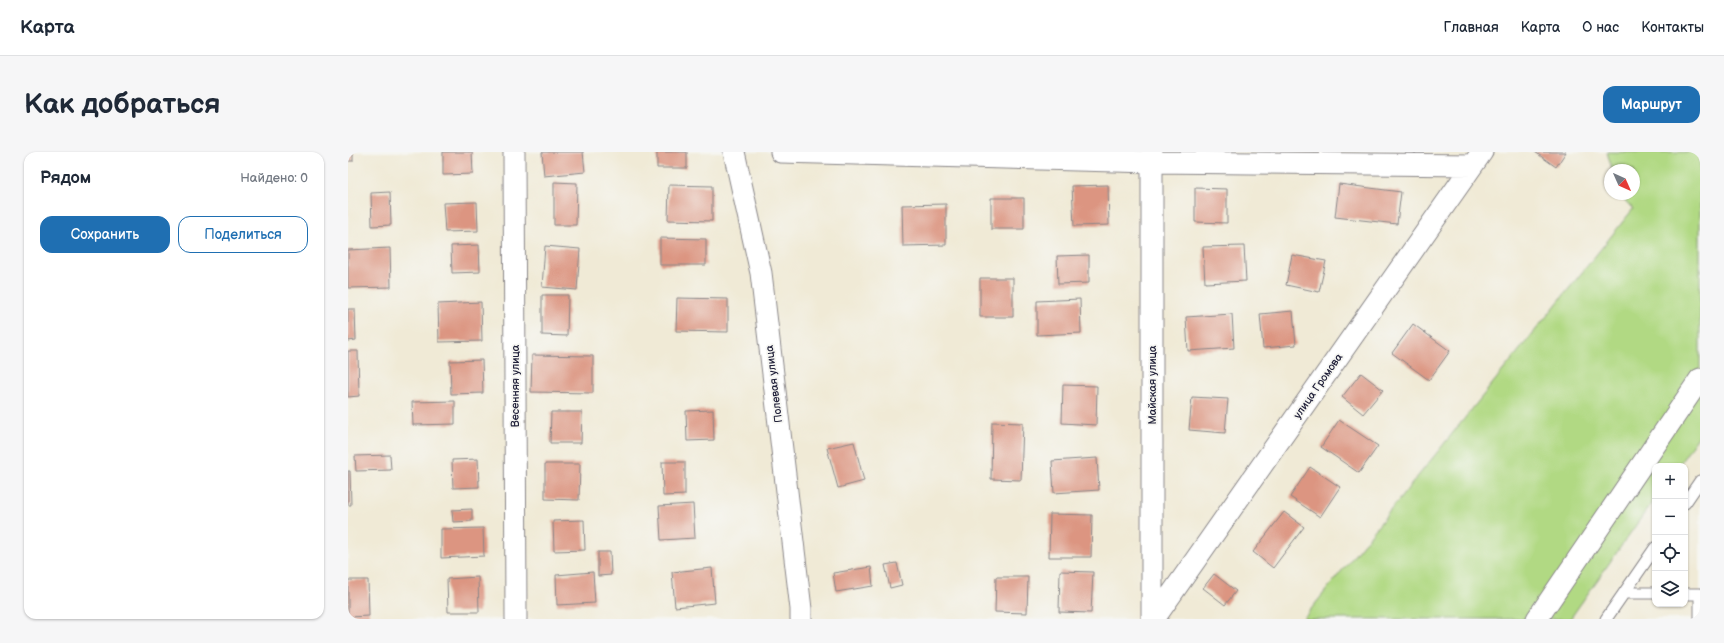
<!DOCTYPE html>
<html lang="ru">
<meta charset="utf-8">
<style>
body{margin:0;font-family:"Balsamiq Sans",sans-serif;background:#f6f6f7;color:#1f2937}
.controls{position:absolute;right:12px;bottom:12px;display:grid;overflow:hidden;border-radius:8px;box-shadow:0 1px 3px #0004}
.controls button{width:36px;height:36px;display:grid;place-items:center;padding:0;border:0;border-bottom:1px solid #e0e1e3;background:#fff;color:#1f2937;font:20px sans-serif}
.compass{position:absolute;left:1256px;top:12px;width:36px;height:36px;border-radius:50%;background:#fff;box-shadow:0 1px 3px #0004;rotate:135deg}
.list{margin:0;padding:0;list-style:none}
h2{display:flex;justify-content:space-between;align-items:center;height:52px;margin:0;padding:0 16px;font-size:17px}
h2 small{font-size:13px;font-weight:400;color:#747a83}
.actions{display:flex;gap:8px;padding:12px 16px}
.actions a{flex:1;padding:9px 0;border:1px solid #1f6fb2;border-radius:12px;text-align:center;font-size:14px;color:#1f6fb2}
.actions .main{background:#1f6fb2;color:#fff}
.icon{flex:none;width:22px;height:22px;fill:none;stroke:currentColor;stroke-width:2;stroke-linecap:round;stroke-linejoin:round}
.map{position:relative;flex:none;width:1352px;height:467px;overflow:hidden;border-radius:12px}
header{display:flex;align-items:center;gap:24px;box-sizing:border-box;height:56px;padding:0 20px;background:#fff;border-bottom:1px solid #e0e1e3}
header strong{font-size:19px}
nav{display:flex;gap:22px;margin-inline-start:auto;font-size:14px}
.intro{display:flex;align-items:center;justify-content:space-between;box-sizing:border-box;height:96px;padding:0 24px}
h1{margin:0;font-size:28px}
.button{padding:10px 18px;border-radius:12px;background:#1f6fb2;color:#fff;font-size:14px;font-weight:700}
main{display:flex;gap:24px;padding:0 24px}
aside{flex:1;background:#fff;border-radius:12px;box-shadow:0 1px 3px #0004}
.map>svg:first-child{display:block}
.green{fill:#b1d983;stroke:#6a7e5f}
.building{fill:#dc9581}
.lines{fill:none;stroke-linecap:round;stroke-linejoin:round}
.service-casing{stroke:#898688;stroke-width:13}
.minor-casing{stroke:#898688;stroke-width:23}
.service{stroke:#fff;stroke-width:11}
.minor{stroke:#fff;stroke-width:21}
.labels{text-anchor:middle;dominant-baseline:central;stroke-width:3.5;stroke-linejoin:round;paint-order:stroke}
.street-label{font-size:11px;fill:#22223b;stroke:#f6f6f2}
</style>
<header>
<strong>Карта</strong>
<nav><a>Главная</a><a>Карта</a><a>О нас</a><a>Контакты</a></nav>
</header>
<div class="intro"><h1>Как добраться</h1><a class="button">Маршрут</a></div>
<main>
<aside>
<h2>Рядом<small>Найдено: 0</small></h2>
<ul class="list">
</ul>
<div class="actions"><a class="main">Сохранить</a><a>Поделиться</a></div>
</aside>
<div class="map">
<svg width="1352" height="467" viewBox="0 0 1352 467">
<rect width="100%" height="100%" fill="#f6f6f2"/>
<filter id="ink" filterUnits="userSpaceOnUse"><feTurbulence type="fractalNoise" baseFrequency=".025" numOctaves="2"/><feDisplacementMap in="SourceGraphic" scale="8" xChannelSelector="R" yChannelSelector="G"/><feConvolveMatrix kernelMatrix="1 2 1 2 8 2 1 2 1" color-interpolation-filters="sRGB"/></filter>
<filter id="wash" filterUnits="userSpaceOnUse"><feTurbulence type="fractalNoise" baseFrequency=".012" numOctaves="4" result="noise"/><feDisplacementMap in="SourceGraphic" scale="16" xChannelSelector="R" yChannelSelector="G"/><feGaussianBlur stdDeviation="0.9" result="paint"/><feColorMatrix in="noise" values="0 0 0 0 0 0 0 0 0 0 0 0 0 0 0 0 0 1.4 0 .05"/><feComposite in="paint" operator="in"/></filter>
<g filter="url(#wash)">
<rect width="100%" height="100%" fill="#f0ead6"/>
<path class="green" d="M1259,0H1352V282L1330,314H1307V346L1222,467H955L1285,57L1271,42H1286V18H1264Z"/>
<g id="blocks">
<path class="building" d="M0,0H5V9H0Z
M95,0H124L125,22L95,23Z
M194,0H235L237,20L196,24Z
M309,0H339V16H309Z
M1187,0H1218L1208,15Z
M206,30L229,31L228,73H206Z
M991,32L1053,40L1049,72L987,65Z
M321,33L364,34V69L320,68Z
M760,33L761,73L726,74L724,34Z
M847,36L879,37V71L847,70Z
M42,40L43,73L24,74L23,41Z
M643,46H676V77H643Z
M129,50L130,79L97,80L95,51Z
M598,52V93L555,94L554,53Z
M312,86L358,87V113H312Z
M131,93L132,120L104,121L103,94Z
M197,94L232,97L229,138L194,135Z
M896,94L898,129L857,131L855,95Z
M42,96L43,135L0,136V98Z
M741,103V131L710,132L709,104Z
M944,103L978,109L971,140L938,133Z
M632,126H665V165H632Z
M194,143H220L219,184L194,183Z
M329,146L380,147V180L328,179Z
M732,147L733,181L689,183V149Z
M133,150L134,189L91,190L90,152Z
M0,157H7L8,188L0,189Z
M945,159L948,193L915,196L912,162Z
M884,162L886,196L840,199L838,165Z
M1065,172L1102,199L1081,228L1044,201Z
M0,199H10L11,244L0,245Z
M184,203L245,204V241L183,240Z
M134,208L135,241L103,242L102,209Z
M1013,221L1035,238L1015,262L994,245Z
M715,233L749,234L748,273L714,271Z
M844,245L880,247L877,281L841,278Z
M107,249V272L65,273L64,250Z
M365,258L366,288L339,289L338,259Z
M203,260H234L233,291H202Z
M991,268L1030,294L1011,321L973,295Z
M644,270L675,271L673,328L643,327Z
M506,290L516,329L490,336L479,296Z
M42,303L43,318L8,319L7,304Z
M749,306L751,338L706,341L704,309Z
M130,307L131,335L105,336L104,308Z
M314,310H337V343L315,344Z
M197,312H232L231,348L197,347Z
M962,315L992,335L972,365L942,345Z
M0,319H2L3,353H0Z
M345,352L347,386L313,388L311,354Z
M124,357V369L105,370L104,358Z
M936,360L956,375L925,416L905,400Z
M702,362L744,363L743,405H701Z
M236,368L237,398L206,399L205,369Z
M135,376L136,404L93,406V377Z
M250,400H262L263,423L250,424Z
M549,411L554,433L542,436L537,413Z
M523,415L525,434L488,440L485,421Z
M364,416L367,451L327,455L324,420Z
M712,419L745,420L743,461L711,460Z
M245,420L247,451L209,453L208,423Z
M866,422L888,439L877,453L855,436Z
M130,425L131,460H100L99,427Z
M648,425H680L679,461L647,460Z
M0,428H20L21,464L0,465Z"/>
</g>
</g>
<g filter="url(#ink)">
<use href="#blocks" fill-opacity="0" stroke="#898688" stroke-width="1"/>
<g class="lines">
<g class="service-casing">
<path id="service" d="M1337,351L1352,329
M1277,441H1307
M1337,442H1352
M1352,442V467
M1258,467L1307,396"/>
</g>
<g class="minor-casing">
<path id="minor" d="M166,0L168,467
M386,0L413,121L453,457V467
M433,0L804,10L1125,13
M804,467V0
M806,467L1134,0
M1189,467L1352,227"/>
</g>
<use href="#service" class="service"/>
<use href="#minor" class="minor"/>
</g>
</g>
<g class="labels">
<g class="street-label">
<text transform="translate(426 232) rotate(-97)">Полевая улица</text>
<text transform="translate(804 233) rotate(-90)">Майская улица</text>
<text transform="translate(167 234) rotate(-90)">Весенняя улица</text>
<text transform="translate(970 234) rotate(-55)">улица Громова</text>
</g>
</g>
</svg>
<div class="controls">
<button>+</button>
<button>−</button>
<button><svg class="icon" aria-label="locate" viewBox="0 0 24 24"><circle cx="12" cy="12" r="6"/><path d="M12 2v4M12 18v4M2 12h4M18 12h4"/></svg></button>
<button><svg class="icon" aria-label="layers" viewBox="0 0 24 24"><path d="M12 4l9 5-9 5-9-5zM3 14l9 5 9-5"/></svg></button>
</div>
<svg class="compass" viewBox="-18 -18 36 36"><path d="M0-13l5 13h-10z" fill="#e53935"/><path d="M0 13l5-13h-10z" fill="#747a83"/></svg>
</div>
</main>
